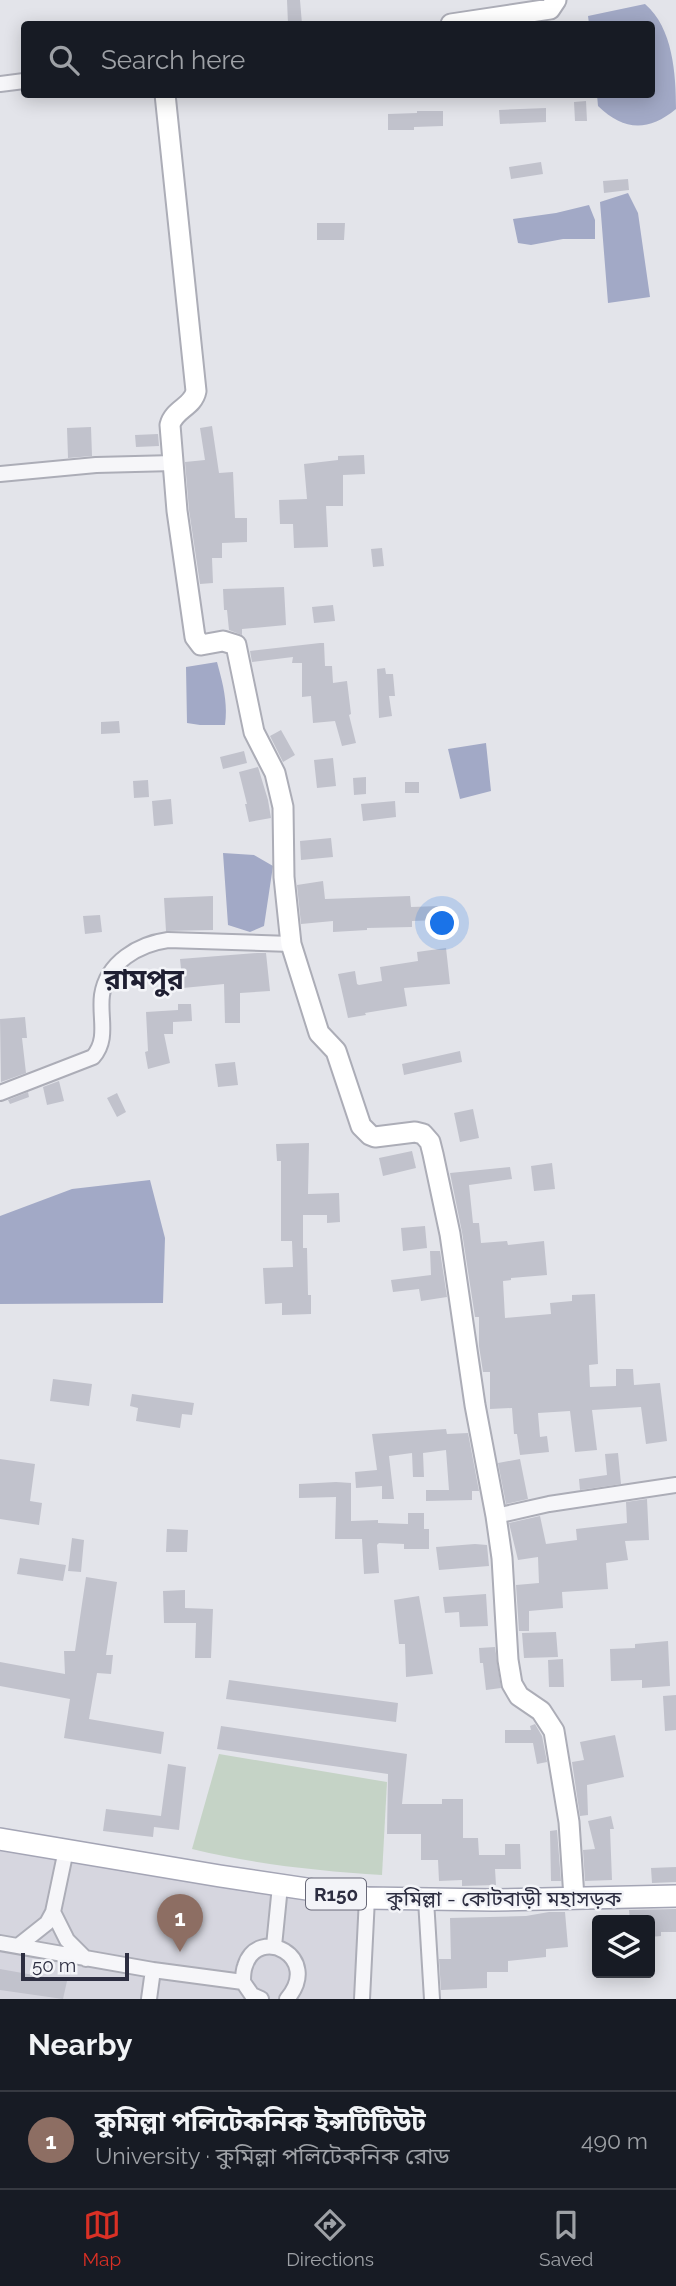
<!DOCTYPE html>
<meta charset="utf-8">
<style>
body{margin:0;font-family:Raleway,"Noto Sans Bengali",sans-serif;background:#20242c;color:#f1f3f6}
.controls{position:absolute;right:21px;bottom:21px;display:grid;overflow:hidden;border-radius:7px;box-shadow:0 4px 18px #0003}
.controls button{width:63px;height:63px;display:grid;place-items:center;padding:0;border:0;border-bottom:2px solid #363941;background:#171b24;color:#f1f3f6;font:35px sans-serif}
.scale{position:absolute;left:21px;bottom:18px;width:108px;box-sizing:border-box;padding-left:7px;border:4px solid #2d2e41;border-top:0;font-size:19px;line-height:24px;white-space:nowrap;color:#2d2e41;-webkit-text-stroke:5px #f3f4f8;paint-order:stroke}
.you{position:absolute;left:443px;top:924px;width:24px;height:24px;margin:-18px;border:5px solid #fff;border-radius:50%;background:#1a73e8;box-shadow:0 0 0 10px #1a73e833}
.badge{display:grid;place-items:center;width:46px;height:46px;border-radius:50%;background:#d93025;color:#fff;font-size:23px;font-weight:700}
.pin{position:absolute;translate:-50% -58px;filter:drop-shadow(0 2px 4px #0008)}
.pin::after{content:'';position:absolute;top:37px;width:24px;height:21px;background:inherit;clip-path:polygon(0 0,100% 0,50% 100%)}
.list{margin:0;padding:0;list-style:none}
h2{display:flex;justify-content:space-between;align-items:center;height:91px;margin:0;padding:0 28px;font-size:30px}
h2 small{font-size:23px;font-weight:400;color:#9ea1a6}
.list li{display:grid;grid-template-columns:46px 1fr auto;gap:21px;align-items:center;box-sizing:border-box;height:98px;padding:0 28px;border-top:2px solid #363941}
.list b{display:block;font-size:26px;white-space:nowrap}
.list p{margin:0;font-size:23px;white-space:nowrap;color:#9ea1a6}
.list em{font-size:23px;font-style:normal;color:#9ea1a6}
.icon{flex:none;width:38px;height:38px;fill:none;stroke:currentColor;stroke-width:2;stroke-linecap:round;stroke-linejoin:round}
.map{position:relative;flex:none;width:676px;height:1999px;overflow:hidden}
.search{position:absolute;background:#171b24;box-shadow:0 4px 18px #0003;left:21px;right:21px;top:21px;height:77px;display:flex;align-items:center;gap:18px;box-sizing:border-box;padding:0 24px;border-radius:7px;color:#9ea1a6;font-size:26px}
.sheet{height:189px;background:#171b24}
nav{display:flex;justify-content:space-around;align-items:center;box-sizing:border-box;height:98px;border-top:2px solid #363941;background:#171b24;font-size:19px;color:#9ea1a6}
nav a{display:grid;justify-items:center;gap:4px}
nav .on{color:#d93025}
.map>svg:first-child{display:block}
.built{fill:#d6d6df}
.green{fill:#c5d3c6}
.water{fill:#a2a9c6}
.building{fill:#c1c2cc}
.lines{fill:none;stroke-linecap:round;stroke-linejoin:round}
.minor-casing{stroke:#acadb7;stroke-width:18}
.secondary-casing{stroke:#acadb7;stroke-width:23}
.primary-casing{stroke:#a4a5b5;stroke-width:24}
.minor{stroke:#f6f6f9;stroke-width:14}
.secondary{stroke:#fff;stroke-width:19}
.primary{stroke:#fff;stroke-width:21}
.labels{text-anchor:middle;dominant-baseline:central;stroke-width:5;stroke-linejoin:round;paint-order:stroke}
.shield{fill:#f3f4f8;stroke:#686978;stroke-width:2}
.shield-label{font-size:19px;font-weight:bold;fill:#2d2e41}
.street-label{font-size:21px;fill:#2d2e41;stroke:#f3f4f8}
.district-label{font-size:28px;font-weight:bold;fill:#1f1f32;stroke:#f3f4f8}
</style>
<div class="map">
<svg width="676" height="1999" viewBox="0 0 676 1999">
<rect width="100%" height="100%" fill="#e3e4ea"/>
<path class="built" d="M0,1847L363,1905L356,1999H0Z"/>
<path class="green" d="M219,1754L387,1782L382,1875C318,1871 254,1864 192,1849Z"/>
<path class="water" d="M645,4C673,28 676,74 676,109C647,133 623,130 598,106L597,95L652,94V24H589L588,16Z
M628,193L638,213L650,297L608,303L600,202Z
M589,205L595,220V239H563L531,245L518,243L513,219L556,213Z
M217,662C223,684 228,702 225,725H200L187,723L186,667Z
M486,743L491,791L460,799L448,749Z
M223,853L254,855L273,866L264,926L250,932L228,925Z
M150,1180L165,1238L163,1303L0,1304V1216L72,1189Z"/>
<path class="building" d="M287,0H300L302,24H288Z
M586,101L587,121H575L574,102Z
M546,108V122L500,124L499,110Z
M417,111H443V126L414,127V130H388V114L417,113Z
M541,162L543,174L511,179L509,167Z
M628,179L629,190L604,193L603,181Z
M317,223H345L344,240H317Z
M212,426L219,473L233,472L235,518H247V542L222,543V558H212L213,583L200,584L189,510L185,462L205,460L200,428Z
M91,427L92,456L68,458L67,428Z
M158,434L159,446L136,447L135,435Z
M364,455L365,474L343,475V506H326L328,547L294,548L293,524H280L279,500L307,499L304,464L338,460V456Z
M382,548L384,566L373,567L371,549Z
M284,587L286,625L242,629V635L229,630L227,610H224L223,589Z
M333,605L335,621L314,623L312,607Z
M320,643H324L325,666H332L333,683L347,681L351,714L349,715L356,743L342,746L335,721L313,723L311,696L302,697V663H292L293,657L252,662L250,651Z
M385,668L386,674H393L395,696H389L392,716L379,718L377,669Z
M119,721L120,733L101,734V722Z
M281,730L295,755L283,762L270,736Z
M244,751L247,763L223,769L220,757Z
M333,758L336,786L317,788L314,760Z
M258,767L268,800L271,818L249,822L245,804H247L239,772Z
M366,777V794L354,795L353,778Z
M148,780L149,797L134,798L133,781Z
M405,782H419V793H405Z
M171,799L173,824L154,826L152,801Z
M395,801L396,817L363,821L361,804Z
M331,838L333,857L301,860L300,841Z
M323,881L325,899L410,896L411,907L440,906V920L412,921V927L367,928V930L333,932V921L301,924L297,885Z
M213,896V930L166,931L164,898Z
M100,915L102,932L85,934L83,916Z
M446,948L450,984L404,988L407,1006L365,1013L366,1015L348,1018L338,974L355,971L357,984L359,985L382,981L380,967L418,961L417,952Z
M257,953H266L270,991L240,993V1023H225L224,984L183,988L180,959Z
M178,1004H191L192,1021L173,1022V1034H164L170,1063L148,1069L145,1052L148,1051L146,1012L178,1010Z
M25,1017L27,1038H22L26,1073L1,1082L0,1019Z
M460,1051L462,1062L404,1075L402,1064Z
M235,1062L238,1085L218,1087L215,1064Z
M59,1081L64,1101L47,1105L43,1087Z
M28,1092L29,1097L10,1104L8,1100Z
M117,1093L126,1112L117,1117L107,1098Z
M473,1109L479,1138L460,1142L454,1113Z
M309,1143L308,1194L339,1193L340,1222L327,1223V1215H303V1248H307L308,1295H311V1314L282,1315V1303L265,1304L263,1268L293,1267L292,1241H281V1161H277L276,1144Z
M412,1151L416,1168L383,1176L379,1158Z
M552,1163L555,1189L534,1191L531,1166Z
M510,1167L512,1179L469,1185L473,1223H479L481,1243L507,1241L508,1245L544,1241L547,1275L511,1278V1280L503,1281L505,1318L551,1314L550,1303L572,1301V1295L595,1294L598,1364L589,1365L590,1387L616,1386V1369H633L634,1385L660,1383L667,1441L646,1444L641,1407L592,1410L597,1450L575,1452L570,1411L538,1413L540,1437L547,1436L549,1452L520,1455L517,1434H514L512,1408L490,1409V1372H483L479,1346V1317H475L462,1232L450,1173Z
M425,1226L427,1248L403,1251L401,1228Z
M430,1251H440L447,1297L421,1301L419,1289L393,1292L391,1280L431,1275Z
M53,1379L92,1384L89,1406L50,1401Z
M132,1394L194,1403L192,1415L182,1414L180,1428L136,1421L138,1408L130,1406Z
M446,1429L447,1434L468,1433L479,1491H472V1500L426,1501V1490H449L446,1450L423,1453L424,1477H413L412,1453L389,1456L394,1499H382V1486L356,1488L355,1472L377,1470L372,1434Z
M618,1453L621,1484L580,1490L579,1479L607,1475L605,1454Z
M0,1459L35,1464L30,1501L42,1503L39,1525L0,1519Z
M520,1459L528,1499L506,1504L498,1463Z
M336,1482L351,1483V1521L378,1520V1523L408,1524V1513H424V1529H429V1549H404V1544L379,1543L377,1545L379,1573L364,1574L362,1539H335L336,1497L299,1498V1484Z
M647,1499L649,1540L625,1541L628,1560L606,1563L608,1589L562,1592L563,1608L529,1611V1631H519L516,1585L539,1583L538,1557L518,1560L509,1523L540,1516L546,1544L577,1540L576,1529L627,1523L626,1502Z
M167,1529L188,1530L187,1552H166Z
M72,1538L84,1540L81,1572L68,1571Z
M475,1544L487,1545L489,1566L439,1570L436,1547Z
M20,1558L66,1565L63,1581L17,1574Z
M86,1577L117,1582L106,1655H113L111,1674L97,1673L89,1719L164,1732L161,1754L64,1738L70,1699L0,1686V1662L65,1674L64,1651H75Z
M185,1590V1608L213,1609L211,1658H195L196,1623H164L163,1591Z
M486,1594L488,1626L460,1627L459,1612L445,1613L443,1597Z
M419,1596L433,1674L406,1677L405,1644H399L394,1600Z
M556,1632L558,1657L524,1658L522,1633Z
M668,1641L670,1686L642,1688V1680L611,1681L610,1649L635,1648V1644Z
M495,1647L501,1688L486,1690L483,1663H480L479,1648Z
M563,1659L564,1687H549L548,1660Z
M229,1680L398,1703L396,1722L226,1699Z
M676,1695V1730L665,1731L663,1696Z
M535,1724L542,1736L547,1762L537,1764L533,1743H505V1730H531L530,1726Z
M221,1726L407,1754L402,1804H442V1799H463V1838H478L479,1855H505V1844H520L521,1869H495L496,1885L462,1886V1880L439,1881L438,1860H421V1834H387L388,1774L217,1749Z
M615,1735L624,1777L587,1785L588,1815L580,1816L572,1762L584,1760L580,1742Z
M168,1764L186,1767L179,1830L154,1827L153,1837L103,1831L106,1809L161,1816Z
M611,1816L614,1829H610L612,1880L585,1881L583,1850L595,1849L588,1821Z
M557,1830L561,1881H551L550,1831Z
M676,1867V1882L652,1883L651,1868Z
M676,1909V1932H661V1936L650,1937V1920H630L629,1910Z
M549,1912H565L568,1947L546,1949V1957L508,1961V1972H487V1988L441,1990L439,1959H451L450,1918L526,1916Z
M0,1969L67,1981L63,1999L0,1990Z"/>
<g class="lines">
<g class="minor-casing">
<path id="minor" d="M0,84L24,81
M0,474L96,465L174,463
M0,1093L93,1057C109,1039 99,1017 102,995C107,962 139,944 168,940L291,944
M496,1516L549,1504L676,1485
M426,1900L432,1999
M53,1912L67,1940L86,1959
M0,1943L153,1970
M18,1946L47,1923L53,1912L66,1850
M274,1946L280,1886
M149,1999L153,1970L243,1982
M261,1999L252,1995L243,1982C243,1977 243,1971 245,1966C258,1924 323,1957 287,1999
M362,1999L367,1898"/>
</g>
<g class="secondary-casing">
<path id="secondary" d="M451,24L550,9L556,0
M165,94L196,391C193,407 174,409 170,425L177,511L195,637L201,645L223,641L236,645L254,732L275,773L283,807L284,877L291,944L319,1033L336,1051L361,1126L370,1135L375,1137L415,1132L423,1134L430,1142L433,1154L450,1234L475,1405L496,1516L502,1558L508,1660L512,1684L519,1696L541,1711L554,1731L569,1822L574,1898"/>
</g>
<g class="primary-casing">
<path id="primary" d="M0,1839L220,1876L367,1898L493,1900L676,1896"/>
</g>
<use href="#minor" class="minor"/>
<use href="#secondary" class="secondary"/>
<use href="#primary" class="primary"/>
</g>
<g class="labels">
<rect class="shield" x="306" y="1878.5" width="60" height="31" rx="5"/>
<g class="shield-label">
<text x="336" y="1894">R150</text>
</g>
<g class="street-label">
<text x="504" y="1898">কুমিল্লা - কোটবাড়ী মহাসড়ক</text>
</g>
<g class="district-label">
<text x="144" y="979">রামপুর</text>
</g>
</g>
</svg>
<div class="controls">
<button><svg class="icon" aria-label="layers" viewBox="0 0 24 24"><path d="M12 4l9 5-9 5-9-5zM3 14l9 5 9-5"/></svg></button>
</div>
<div class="scale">50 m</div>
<div class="you"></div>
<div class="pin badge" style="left:180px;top:1952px;background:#8d6e63">1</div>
<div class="search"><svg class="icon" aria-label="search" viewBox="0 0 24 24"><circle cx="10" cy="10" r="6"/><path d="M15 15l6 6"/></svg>Search here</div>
</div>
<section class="sheet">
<h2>Nearby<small></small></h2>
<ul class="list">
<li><span class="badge" style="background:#8d6e63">1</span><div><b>কুমিল্লা পলিটেকনিক ইন্সটিটিউট</b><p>University · কুমিল্লা পলিটেকনিক রোড</p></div><em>490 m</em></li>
</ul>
</section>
<nav>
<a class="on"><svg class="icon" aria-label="map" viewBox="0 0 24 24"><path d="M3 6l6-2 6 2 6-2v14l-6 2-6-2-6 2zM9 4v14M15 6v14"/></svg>Map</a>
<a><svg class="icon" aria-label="directions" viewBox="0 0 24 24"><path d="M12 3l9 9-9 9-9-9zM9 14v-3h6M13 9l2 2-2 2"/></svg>Directions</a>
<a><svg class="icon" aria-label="saved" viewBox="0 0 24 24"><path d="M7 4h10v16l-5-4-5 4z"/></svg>Saved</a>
</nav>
